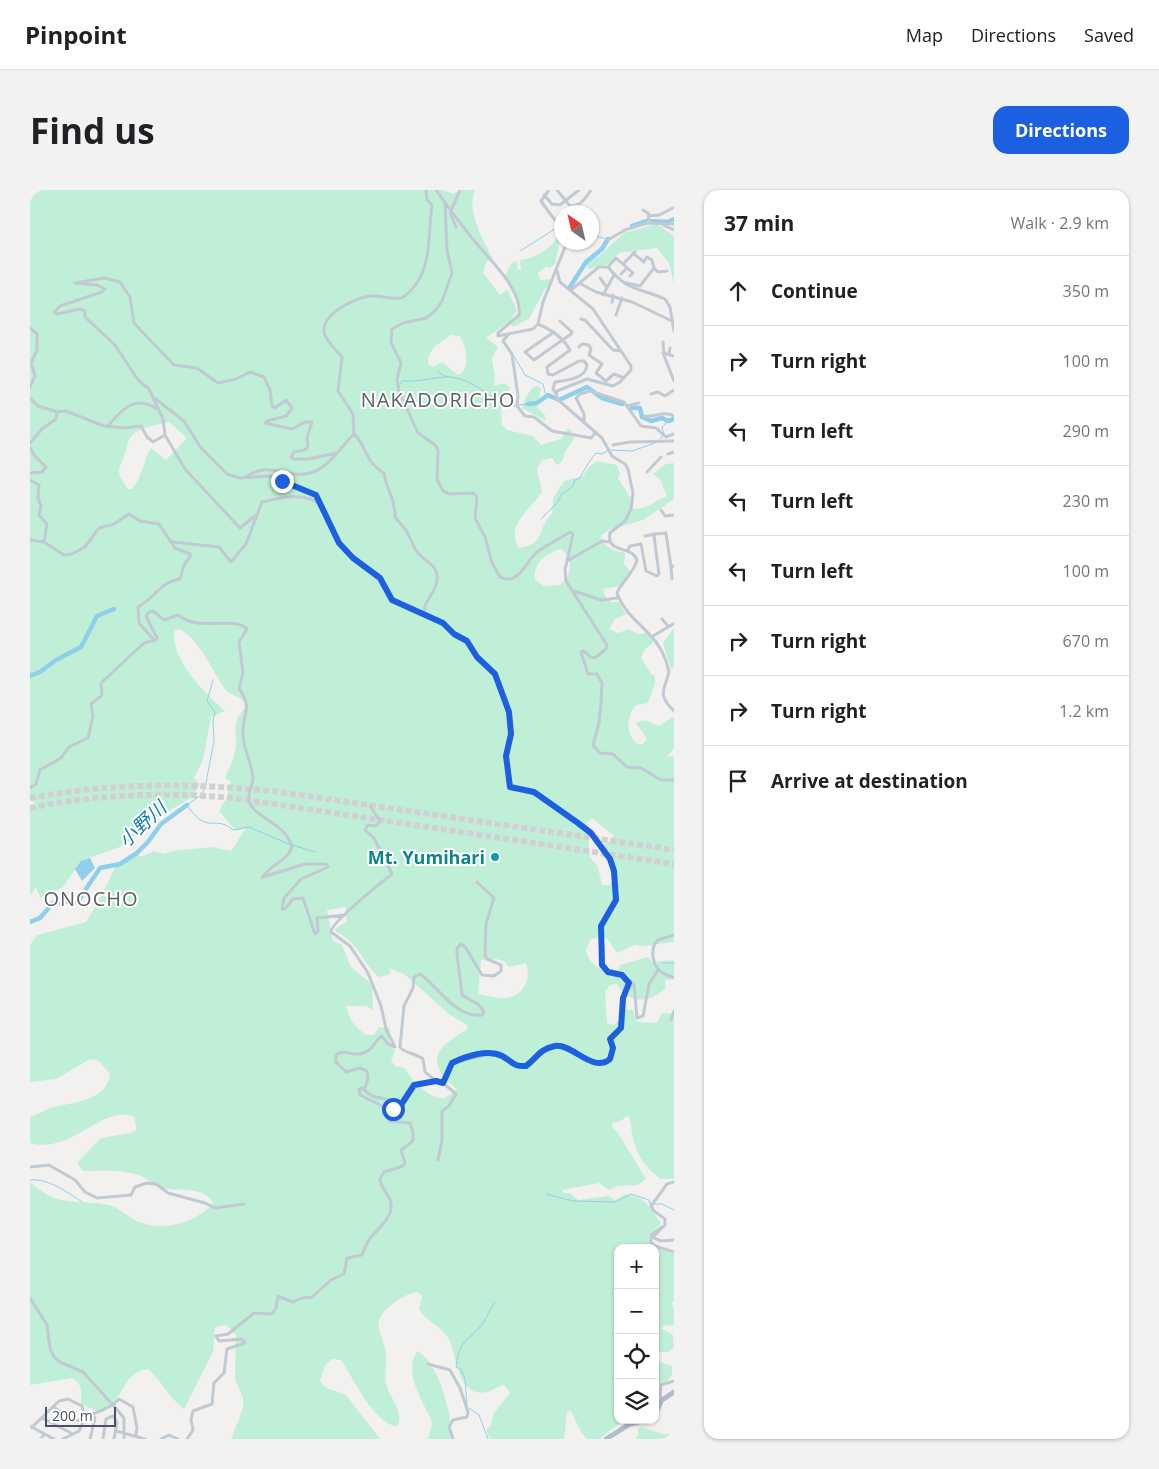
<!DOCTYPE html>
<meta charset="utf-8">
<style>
body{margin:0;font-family:"Open Sans","Noto Sans JP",sans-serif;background:#f2f2f2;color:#202124}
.controls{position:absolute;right:15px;bottom:15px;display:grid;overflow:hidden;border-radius:10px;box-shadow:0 1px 4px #0004}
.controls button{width:45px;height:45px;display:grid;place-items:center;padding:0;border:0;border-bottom:1px solid #e0e0e0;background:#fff;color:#202124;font:25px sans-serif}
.compass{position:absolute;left:524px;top:15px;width:45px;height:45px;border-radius:50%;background:#fff;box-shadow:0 1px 4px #0004;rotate:326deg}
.scale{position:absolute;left:15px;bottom:12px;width:71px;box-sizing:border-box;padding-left:5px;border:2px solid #49525e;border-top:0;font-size:14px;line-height:18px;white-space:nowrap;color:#49525e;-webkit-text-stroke:4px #fff;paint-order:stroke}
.stop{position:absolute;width:15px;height:15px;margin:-11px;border:4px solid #1d5fe1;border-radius:50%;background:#fff}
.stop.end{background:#1d5fe1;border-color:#fff;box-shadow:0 1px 5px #0008}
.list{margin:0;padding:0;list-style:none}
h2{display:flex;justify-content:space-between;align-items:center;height:65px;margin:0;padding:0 20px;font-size:21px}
h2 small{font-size:16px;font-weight:400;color:#757577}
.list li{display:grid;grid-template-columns:32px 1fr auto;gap:15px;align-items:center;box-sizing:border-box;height:70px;padding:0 20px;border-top:1px solid #e0e0e0}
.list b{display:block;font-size:19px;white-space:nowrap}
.list em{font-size:16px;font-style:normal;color:#757577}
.icon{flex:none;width:28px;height:28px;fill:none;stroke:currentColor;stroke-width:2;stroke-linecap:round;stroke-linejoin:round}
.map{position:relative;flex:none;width:644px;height:1249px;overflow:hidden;border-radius:15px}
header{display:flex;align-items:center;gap:30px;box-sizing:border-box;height:70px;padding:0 25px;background:#fff;border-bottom:1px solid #e0e0e0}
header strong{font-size:24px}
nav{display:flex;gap:28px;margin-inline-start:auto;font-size:18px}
.intro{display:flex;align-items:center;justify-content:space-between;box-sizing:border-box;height:120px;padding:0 30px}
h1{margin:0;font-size:35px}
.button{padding:12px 22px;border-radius:15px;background:#1d5fe1;color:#fff;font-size:18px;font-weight:700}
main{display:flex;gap:30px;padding:0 30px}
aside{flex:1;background:#fff;border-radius:15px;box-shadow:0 1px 4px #0004}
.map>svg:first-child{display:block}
.green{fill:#c0efd7;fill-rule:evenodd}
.water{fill:#8ecfeb}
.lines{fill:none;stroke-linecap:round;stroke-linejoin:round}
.stream{stroke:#8ecfeb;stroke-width:1}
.river{stroke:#8ecfeb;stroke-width:4.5}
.highway-tunnel{stroke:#d1d1d3;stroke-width:6;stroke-dasharray:6 3;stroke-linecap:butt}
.minor{stroke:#c1c9d2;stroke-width:3}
.major{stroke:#b1bdce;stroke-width:5}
.route{stroke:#1d5fe1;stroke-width:6}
.culture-dot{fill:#0f9aa8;stroke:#fff;stroke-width:2}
.labels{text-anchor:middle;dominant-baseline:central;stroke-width:4;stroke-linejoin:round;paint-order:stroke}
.culture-label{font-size:18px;font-weight:bold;fill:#0d838f;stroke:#fff;text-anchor:end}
.water-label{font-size:19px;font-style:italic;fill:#0f7baa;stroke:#fff}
.quarter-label{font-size:20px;letter-spacing:1px;fill:#5d6065;stroke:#fff}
</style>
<header>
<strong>Pinpoint</strong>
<nav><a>Map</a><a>Directions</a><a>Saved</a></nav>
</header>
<div class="intro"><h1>Find us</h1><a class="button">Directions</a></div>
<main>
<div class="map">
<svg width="644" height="1249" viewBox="0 0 644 1249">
<rect width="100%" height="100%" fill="#f3f1f0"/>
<path class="green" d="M0,0H413L424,4L429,0H445C436,22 453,48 462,68L456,72L453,83L470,105L477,99L487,120L480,131L456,148L468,157L462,169L465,186L464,196L475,193L480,198L471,217L472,235L477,240L503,246L511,255L531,249L537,239H541L544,249L535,262L532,272L527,275L522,268L512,270L507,279L512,302C502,318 474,336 489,358C517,354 506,338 522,324L523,308L534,291L553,286L558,278L567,271L587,275L590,283L588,288L602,310L603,319C617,319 625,311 637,306L630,289L623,284L636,274L644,273V309L613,330L579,340L571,346C573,357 585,361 595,363L594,374L601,382L591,396L573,399L575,406L581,412H589L596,424L585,429L579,439L588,443L599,439L608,444L616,443L621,446L623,453L615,459L611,468L621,484L625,487V494L618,513L606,515C596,527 595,544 608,554H613L617,549L606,533C616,527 620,533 629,536L644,526V558L637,567L644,566V752L613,756L605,755L587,763L576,747L561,749L556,760C559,774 574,787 589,779L590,775L618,767L622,772L644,770V789L635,790L636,798C621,813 598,815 587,794L580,795L575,802L577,833L583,835L589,831V819L603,820L607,832L627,833L632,823L644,824V989H631C615,978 605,963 602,944C601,938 601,930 598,925L591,931L583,933L582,937L588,943L616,989L608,995L587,996L579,1000L569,993L532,1000L533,1003H540L548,1010L578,1006L585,1010L595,1004C618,1008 618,1016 631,1033L619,1045L620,1056L644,1064V1112L641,1111L644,1119V1135L633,1136L632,1139L643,1145L644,1158L638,1162H627L626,1166L630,1172L642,1176C644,1189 636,1193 625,1198V1058H588V1230H594L569,1249H557L551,1242L541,1221L537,1222L534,1249H460L456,1240L461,1236L463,1224L480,1203L474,1195C467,1196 463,1201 457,1202C427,1209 427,1165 419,1149C412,1136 396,1132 389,1119L392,1107L388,1102C379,1103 368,1109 361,1115C337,1135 355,1143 356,1167C357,1175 354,1186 356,1194C360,1209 375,1221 367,1237C340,1229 326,1192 311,1170L302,1169L295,1175L290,1191L296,1198L316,1205L350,1249H201L213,1218V1208L205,1189L206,1145L196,1135L185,1137L183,1162L154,1219C139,1208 132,1191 118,1179C92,1182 93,1213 71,1223L51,1214C51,1202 53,1194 42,1188L0,1195V992C29,1018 45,1009 79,1015C89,1017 99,1028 109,1032C134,1042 164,1033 183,1014C176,995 147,1002 131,998C124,996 117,989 111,986C93,979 72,981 53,981L47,973L71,948L101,943L107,939L104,927C72,914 42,965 0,953V927C8,924 15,920 23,917C45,912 76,911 80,884L69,871L60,869L26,889L0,892V755L7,745L56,732L73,703L87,673L105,662L111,667L124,661L135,664L143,661L182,657L201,661L216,638L206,641L189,621L197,607L201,592L195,588C199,578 206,565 206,554C206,531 202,534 217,515C209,505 201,506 196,500C181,481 172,451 149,439L145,440C139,469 176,504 195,521L181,527L173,570L164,588L170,594L161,608L130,626L90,657L51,671L33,697L11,709L6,697L0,706V620L6,614L0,610ZM421,145L430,146C436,156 441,180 428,185L412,172L403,177L398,174C397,159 410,153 421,145ZM139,232L157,248L136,270L121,258C113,272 112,287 102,299H98C83,278 90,281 96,260C98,253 98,248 105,243C114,236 128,235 139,232ZM530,359C545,367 542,386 530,395L514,396L505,390C503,373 516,364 530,359ZM562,628L583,645V649L573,655L583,670L587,682L580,695H572L568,677L560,667L558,644L560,639L556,634ZM315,717L317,731L305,739L306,742C328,751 332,773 349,787L361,784L359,778L374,784L420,825L436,834L438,839C406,857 393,872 427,899C423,902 418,907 414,908C402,911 379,888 375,878L365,876L361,872L365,861L359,850L360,838L349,837L344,845H335L322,832L316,816H336L343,821L342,794L321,777L312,755L303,751L297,720ZM466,769L474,771L479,777L496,773C502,790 492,809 472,808C464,808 456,805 448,804L451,770Z
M627,34L644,46V94L639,73L627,58L589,63L578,74L559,79L556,75L566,66L568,67L594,43Z
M531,41C528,47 530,60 525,71L526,74L519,78L517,76L508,83L510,90L522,89L518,98L516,97L499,129L483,137L480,134L489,125L487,112L475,86L481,73L487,71L488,80H491L490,70C506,69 525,56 529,42Z
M508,196L511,199L507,217L515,225L516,231L492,218L496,207L503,197Z
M644,438V477L641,479L633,453Z
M387,1161C410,1173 421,1225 423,1249H398L402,1234L401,1229C392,1210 373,1181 387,1161Z
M612,1237L633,1244H640L642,1249H605L608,1246V1239Z"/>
<path class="water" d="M60,668L65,678L52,691L45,679L51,671Z"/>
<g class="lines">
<path class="stream" d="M531,35H532
M562,45L577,49
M490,61L528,37
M484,166L495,185L513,194L516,206
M408,182L416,187
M370,194L372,191C387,192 401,188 416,187C435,185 461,206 475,217L485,216
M489,215L498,214
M630,249L634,244L632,237L638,231
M581,260L602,261L625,253
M511,329L527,313L531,305L543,296L545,290L550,288C552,283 562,267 566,263L572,264L577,261
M183,490L177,511L185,522L183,531L184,551L175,598L170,606L157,615C177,646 186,624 203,640L219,637L259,654L285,662
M632,773H644
M0,990C18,988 37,1002 52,1012
M516,1004L543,1011L585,1012L601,1004L619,1010L620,1014H632L644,1020
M437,1215L435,1189L431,1179L426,1177C429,1148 439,1152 453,1133C457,1127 460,1119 465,1112
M439,1218L449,1225L458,1249"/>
<path class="river" d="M602,36L617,31L638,32L644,29
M540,97L556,72L572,59L578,49
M498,214L507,213L518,205L529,210L557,197L572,208L592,214
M602,218H610L612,227L621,231L632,228L638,231L644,229
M0,486L10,482L26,470L51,457L67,426L84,419
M0,732L10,728L23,713L48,711L70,678L90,674L107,663L118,652L131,634L157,615"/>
<path class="highway-tunnel" d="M0,608C84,592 166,593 250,602L644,660
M0,618C67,604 135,602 203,608L644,674"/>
<path class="minor" d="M406,0C417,16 429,32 441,47C456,66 493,99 489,125L468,143V146L503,139L508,134L513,112L537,52
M519,0L511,11L532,40
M527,0L540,16C551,16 555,9 561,0
M514,5L522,14L530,15L549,0
M415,13L417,60L422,83L412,111L405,121L396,128L373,133L362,139L361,152L371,173L367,189L369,201L388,243L405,255L408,260L407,289L413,301L420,304L443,303L447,307L445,328L455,347L462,373L470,387C488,396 495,373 506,363C513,357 531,348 540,342L543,344L535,380L536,391L577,455L576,459L565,468L560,467L554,461L551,462L558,484H567L572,493L571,513L569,533L563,555L570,563L583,564L597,577L611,578L631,590H644
M613,20L618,23L619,33
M618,26L629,25L643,18
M633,35L644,40
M426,37L420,23L430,0
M578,50L595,40L617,33L644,34
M603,63L614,72
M593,74L605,62
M578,77L586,68L603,83L600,86
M624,78L628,82L637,81
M527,81L530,92L563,119L601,176V180L590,192L583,196L557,189L527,201L526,208L572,248L582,266L595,274L598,279L603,303L601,319L595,331L580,343C576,364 602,355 607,370C604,384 588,395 587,404C601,437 631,441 639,482C634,502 627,504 644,521
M591,84L597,78
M570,88L576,96
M549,93L566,102L602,112L642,131
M596,93L610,96L624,78L622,70L617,67L614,71
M541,100L569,77H578C598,102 608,97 635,109L640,117L644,141
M573,105L584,85
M582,112L583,105
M586,125L592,108
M551,129L555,130L583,160L591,161
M508,134C522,140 533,147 540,160L517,177L518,184L523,185L549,171H554L557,175C556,189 536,190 525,192L523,199L526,204
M0,138L7,144V160L1,173L5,186L0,197
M524,142L495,162L504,170L541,144L542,142L530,131
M478,145L473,151L482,164L488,206L487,216L495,226L504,227L522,241L561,248L566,242
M633,152L634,163
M549,157L552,154L559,155L561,159L559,165L572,174L566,183L576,191L584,184L594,188
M639,164L640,158
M644,166L633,163L644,191
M621,204L628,202L635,206L644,200
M122,206L154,231L171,258L197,284L210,288L240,286L286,305L309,353L323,368L350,388L362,409L413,433L424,443L437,451L447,467L465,484L479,522L481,544L476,566L480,597L485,600L497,599L518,611L561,643L580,669L584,681L586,710L571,736L572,775L578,782L592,785L604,794L607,828L613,826L619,794L628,780
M0,208L8,216L27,222L36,221L74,236L94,238L111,236L117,247L123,252L135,245L155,279L210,338L226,325
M597,216L609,213
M613,226C624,228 634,220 644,226
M554,232V224L546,208L550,204L560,201L594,212L611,236L626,238L636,247L644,244
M78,236C93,218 105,204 129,220
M324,244C339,259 333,270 354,283C356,299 366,310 365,327C369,332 374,337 377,342C381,349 383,357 388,363C396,372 409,376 407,390C406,404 391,412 395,426
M135,245L133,229L119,199L108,190L85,155L55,127V121L50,119L27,124L24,122L30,116L72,102L75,99L67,95L45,93L74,88L90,92L100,107L104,133L144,175L167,178L188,193L206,189L220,182L234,187L240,200L242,216L245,218L256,210L262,218L256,226L237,231L235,233L262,239L275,232H282L277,248L278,256L275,260L264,262L261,267L263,269H279L306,263
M0,253L12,239L26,229L27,222
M583,255L600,252L644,251
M0,258L4,265L16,277L12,282L0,283
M638,264L644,262
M617,282L631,267
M216,287C240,270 255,289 280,283C298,278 311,257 324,244L323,224L308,201L312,167C307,160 295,151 294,142C292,123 327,107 341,106C352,105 362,110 372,108C404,86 397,49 402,15L397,10L396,0
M0,290L9,295L8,308L11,316L9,325L17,334L14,352
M631,320L635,326L644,325
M615,346L625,344
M0,350L14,352L34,365L42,364L55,357L69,338L84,334L99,324L110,331L129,334L145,358L160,364V367L154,375L150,389C130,392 125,408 108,417L109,433L124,450L114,453L71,493L72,505L61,514L63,526L58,548L39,557L31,568L10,580L6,594L0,598
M142,352L189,357L201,372L216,354L232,312C249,308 273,302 288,313
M597,361L600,356L611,354L616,381L627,386L629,384L624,346L625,344L636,343L641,377L644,376
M537,371L572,351L580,352
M641,377L642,389
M544,401L571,410L588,408
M632,429L638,436
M623,446L643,434
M124,451L127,448L116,426L119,422L123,421L134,430L148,425C170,443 203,425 217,439L209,452L213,483L209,499C224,518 211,527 213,546C214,560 222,573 223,588C223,595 218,602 219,610C221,627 255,631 262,657C257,672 239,675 232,688
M340,616L350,631L346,636L338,635L335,640L344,648L362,684C351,693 301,732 301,742L320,756L338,783L351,816L356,839L365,857
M233,687L275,674H296L298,677L271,689L254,708L252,719H255L263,709L273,708L285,744L288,741L287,728L315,725
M644,745L628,750C620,757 622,773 629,780C632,784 640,786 644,788
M641,830L644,821
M406,891L395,882L393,869C386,863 375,864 370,857L374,816L383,798L384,787L390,784C409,797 425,828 452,825L454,822L449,815L432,805L427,764V758L431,754L436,758L452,785L464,786L471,781V775L457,769L455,765L456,733L464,708L447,692
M334,900L338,889L337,881L330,878L316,882L306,872V865C313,859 321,865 330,864C343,862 343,852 352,846L358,854L365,857
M408,970L412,950V921L419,916L426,904L413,893
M0,977L19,975L45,990L55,1002L67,1008L101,1005L105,997L117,993L126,994L138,1003L175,1013L185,1018L214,1014
M644,992L637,994L621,1016L624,1021L635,1029V1035L624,1046V1048L631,1051L644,1050
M632,1037L621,1045V1052L625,1056L644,1062
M0,1108L17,1135L20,1158L24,1167L30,1172L53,1182L83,1215L89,1209L103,1217L107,1238L106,1245
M398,1174L420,1180L430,1198L438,1222L437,1227L423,1230L419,1237L423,1249
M632,1210L630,1206L631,1195L644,1191
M23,1217L53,1233
M12,1228L43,1244
M55,1228L83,1215L94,1228V1249
M0,1236L24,1249
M0,1239L29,1211L38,1209L52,1216L55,1228L49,1241L33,1249
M86,1241L115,1249
M10,1249L15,1244
M60,1249L65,1228L63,1225
M73,1249L76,1229L83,1226L87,1232L84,1249
M131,1249L139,1245L148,1249
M157,1249L163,1240L161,1229L163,1221L182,1214L184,1193L194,1183L197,1159L215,1153L212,1149L189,1151L186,1146L198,1144L224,1123L242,1124L246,1118L248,1106L263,1112L272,1108L282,1107L301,1090L314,1084L317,1068L332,1065C334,1060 336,1055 339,1050C346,1040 363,1028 361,1014C360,1003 350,999 350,989L354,982L373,976L375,973L371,960L383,951V941L380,933L359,931L352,916L330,905L329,899L331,898L342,906L359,910L366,920L372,914L384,895L406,891L413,893L423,873L463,863L476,868L484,875H496L509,862L528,856L568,873L578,872L583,864L581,846L592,835L593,808L599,793"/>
<path class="major" d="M625,1224L632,1210L644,1202
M576,1249L600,1234L616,1230"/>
</g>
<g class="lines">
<path class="route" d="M252,291L286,305L309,353L323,368L350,388L362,410L413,433L424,444L437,451L447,467L465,484L479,522L481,544L476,566L480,597L504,602L548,633L561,643L580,669L584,681L586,710L571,736L572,775L578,782L592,785L599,793L593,808L591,838L580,849L583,858L580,869C563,884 542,853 525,856C509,859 507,868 496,876C483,877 482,871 472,866C458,859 436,866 422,873L413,893L406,891L384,895L369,918L363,919"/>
</g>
<circle class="culture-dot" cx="465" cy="667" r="5"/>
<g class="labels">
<g class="culture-label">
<text x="455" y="667">Mt. Yumihari</text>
</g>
<g class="water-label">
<text transform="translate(112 634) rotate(-43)">小野川</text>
</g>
<g class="quarter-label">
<text x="408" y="209">NAKADORICHO</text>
<text x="61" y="708">ONOCHO</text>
</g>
</g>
</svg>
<div class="controls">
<button>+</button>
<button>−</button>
<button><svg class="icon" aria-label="locate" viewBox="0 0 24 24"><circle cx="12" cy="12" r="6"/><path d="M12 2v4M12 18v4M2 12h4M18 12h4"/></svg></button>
<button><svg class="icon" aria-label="layers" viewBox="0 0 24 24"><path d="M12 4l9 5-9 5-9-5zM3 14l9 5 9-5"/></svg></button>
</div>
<svg class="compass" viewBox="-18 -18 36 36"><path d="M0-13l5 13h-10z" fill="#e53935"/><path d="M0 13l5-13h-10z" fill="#757577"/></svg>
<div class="scale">200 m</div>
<div class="stop" style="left:363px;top:919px"></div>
<div class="stop end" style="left:252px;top:291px"></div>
</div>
<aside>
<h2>37 min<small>Walk · 2.9 km</small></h2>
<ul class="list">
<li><svg class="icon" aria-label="ahead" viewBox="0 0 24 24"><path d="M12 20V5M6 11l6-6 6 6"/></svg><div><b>Continue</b></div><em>350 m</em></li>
<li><svg class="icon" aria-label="right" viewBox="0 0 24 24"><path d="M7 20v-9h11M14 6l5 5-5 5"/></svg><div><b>Turn right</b></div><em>100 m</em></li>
<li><svg class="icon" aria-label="left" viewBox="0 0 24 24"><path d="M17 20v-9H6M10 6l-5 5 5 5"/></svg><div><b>Turn left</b></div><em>290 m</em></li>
<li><svg class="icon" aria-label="left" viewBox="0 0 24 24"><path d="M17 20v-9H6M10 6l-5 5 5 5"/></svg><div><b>Turn left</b></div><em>230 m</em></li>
<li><svg class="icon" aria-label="left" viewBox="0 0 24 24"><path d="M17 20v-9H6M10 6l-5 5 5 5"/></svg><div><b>Turn left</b></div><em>100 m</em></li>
<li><svg class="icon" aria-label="right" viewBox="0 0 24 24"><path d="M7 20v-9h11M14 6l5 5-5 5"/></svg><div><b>Turn right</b></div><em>670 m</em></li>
<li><svg class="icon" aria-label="right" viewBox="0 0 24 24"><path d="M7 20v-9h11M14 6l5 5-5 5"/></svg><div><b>Turn right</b></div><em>1.2 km</em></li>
<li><svg class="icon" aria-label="arrive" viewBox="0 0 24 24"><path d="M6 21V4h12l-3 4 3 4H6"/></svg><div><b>Arrive at destination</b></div></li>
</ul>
</aside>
</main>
